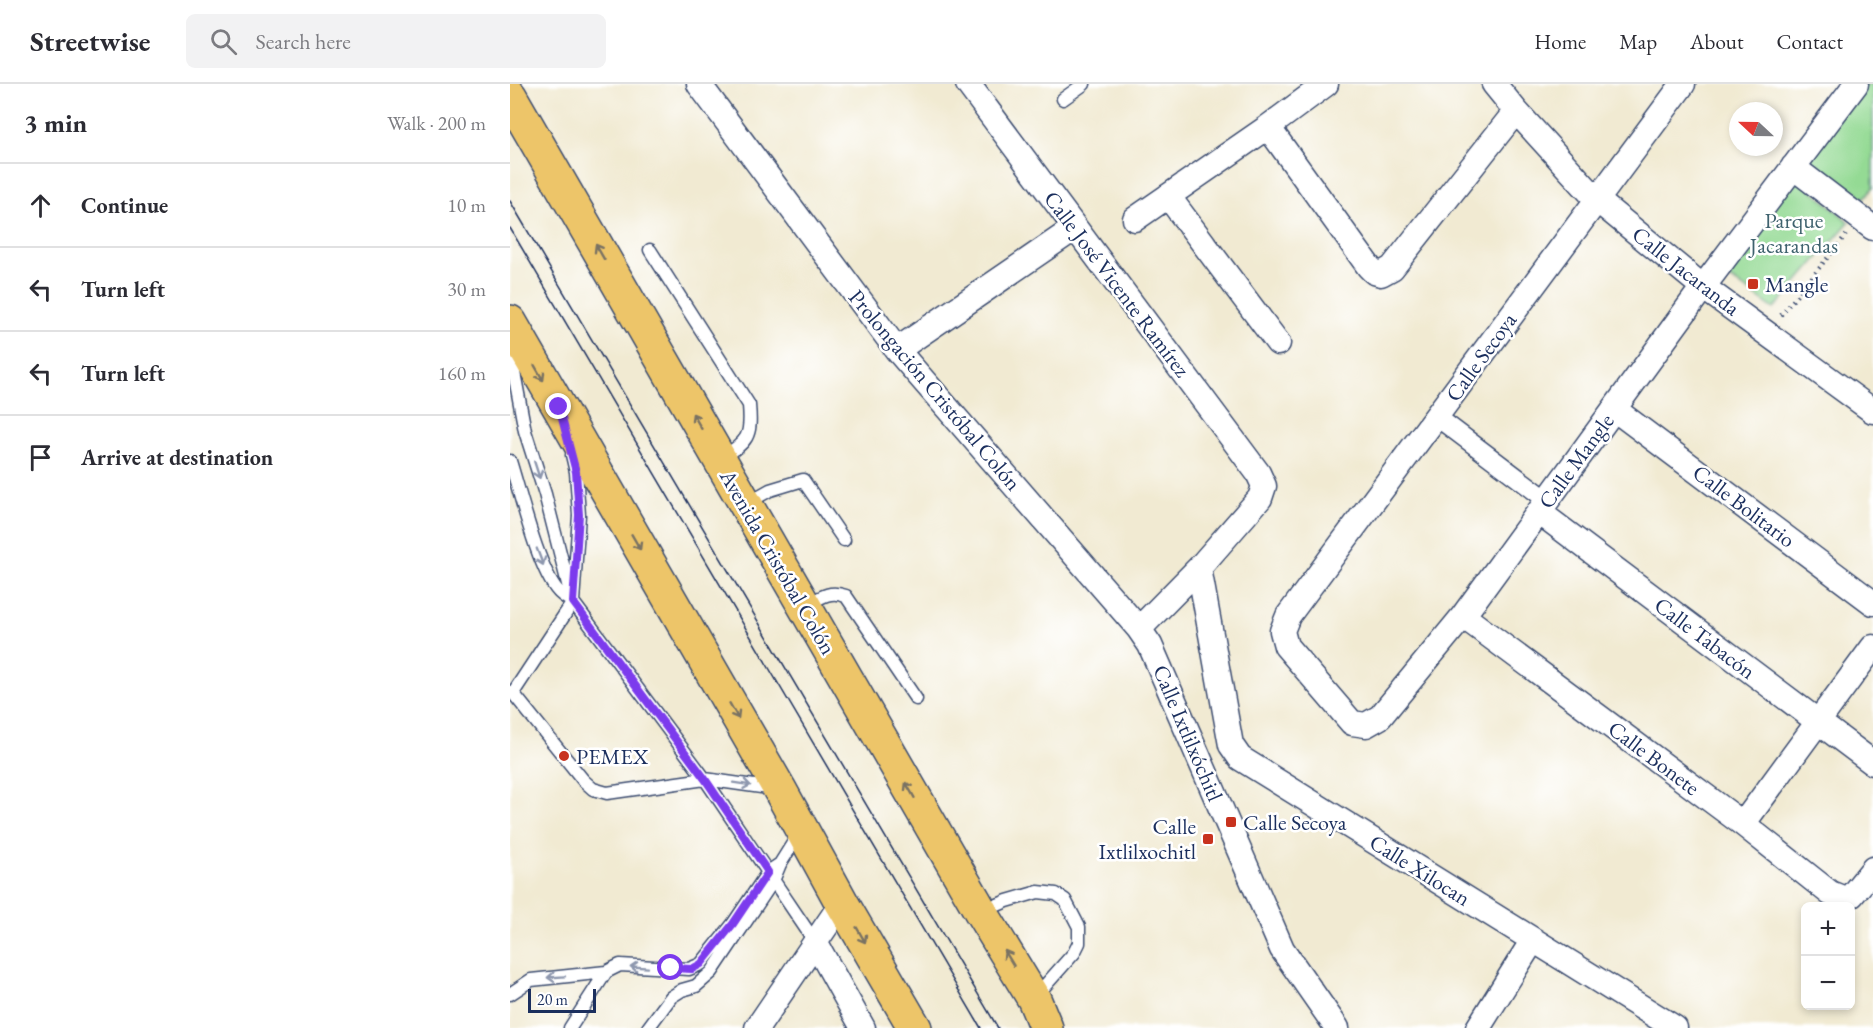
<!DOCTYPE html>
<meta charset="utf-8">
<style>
body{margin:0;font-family:"EB Garamond",serif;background:#f2f2f3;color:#2b2b33}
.controls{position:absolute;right:18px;bottom:18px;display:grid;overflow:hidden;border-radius:9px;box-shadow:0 3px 9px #0003}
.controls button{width:54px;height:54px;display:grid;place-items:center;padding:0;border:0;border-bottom:2px solid #e1e1e2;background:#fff;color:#2b2b33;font:30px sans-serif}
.compass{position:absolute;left:1219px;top:18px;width:54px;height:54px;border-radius:50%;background:#fff;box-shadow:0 3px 9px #0003;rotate:292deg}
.scale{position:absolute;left:18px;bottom:15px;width:68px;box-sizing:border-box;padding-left:6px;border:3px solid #1b2f5e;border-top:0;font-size:16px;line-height:21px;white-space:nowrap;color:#1b2f5e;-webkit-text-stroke:4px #fff;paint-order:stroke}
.stop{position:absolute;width:18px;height:18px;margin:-14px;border:4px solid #7c3aed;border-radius:50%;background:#fff}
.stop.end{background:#7c3aed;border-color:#fff;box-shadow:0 2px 6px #0008}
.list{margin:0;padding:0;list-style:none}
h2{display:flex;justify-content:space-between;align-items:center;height:78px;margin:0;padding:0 24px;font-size:26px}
h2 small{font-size:20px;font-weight:400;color:#7c7c81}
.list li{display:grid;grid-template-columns:39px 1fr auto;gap:18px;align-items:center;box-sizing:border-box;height:84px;padding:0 24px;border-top:2px solid #e1e1e2}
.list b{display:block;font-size:22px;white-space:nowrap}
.list em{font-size:20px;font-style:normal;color:#7c7c81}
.icon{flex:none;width:33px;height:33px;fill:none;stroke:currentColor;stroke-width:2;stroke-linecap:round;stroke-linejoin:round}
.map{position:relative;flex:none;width:1363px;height:944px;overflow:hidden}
header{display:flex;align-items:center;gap:36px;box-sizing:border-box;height:84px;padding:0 30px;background:#fff;border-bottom:2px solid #e1e1e2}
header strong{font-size:28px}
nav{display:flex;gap:33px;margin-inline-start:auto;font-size:21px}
.search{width:420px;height:54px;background:#f2f2f3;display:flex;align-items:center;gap:15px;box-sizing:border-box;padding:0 21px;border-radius:9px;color:#7c7c81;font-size:22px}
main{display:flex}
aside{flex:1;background:#fff}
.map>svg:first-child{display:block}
.green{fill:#94da94;stroke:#588479;stroke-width:1.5}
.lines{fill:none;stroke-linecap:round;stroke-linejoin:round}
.service-casing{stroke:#3b4b6f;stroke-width:15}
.pedestrian-casing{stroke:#3b4b6f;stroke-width:21}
.minor-casing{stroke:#3b4b6f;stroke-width:27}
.primary-casing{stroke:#3b4b6f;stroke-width:36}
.path{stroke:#3b4b6f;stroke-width:4;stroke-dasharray:1.5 4.5;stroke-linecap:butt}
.service{stroke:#fff;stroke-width:12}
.pedestrian{stroke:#fff;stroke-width:18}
.minor{stroke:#fff;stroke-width:24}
.primary{stroke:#edc569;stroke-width:33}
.tram{stroke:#1b2f5e;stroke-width:1.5}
.oneway{stroke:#797263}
.oneway2{stroke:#8d97ae}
.route{stroke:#7c3aed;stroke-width:8}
.poi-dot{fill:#c8321e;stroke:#fff;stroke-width:2}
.labels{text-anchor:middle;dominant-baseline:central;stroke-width:5;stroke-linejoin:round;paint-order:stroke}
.park-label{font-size:22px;fill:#3f626e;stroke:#fff}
.street-label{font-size:22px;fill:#1b2f5e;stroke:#fff}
.poi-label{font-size:22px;fill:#1b2f5e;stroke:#fff;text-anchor:start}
</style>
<header>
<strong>Streetwise</strong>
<div class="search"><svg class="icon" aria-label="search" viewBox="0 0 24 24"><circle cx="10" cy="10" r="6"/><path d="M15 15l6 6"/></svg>Search here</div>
<nav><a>Home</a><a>Map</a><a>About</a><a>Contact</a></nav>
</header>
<main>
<aside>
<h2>3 min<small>Walk · 200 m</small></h2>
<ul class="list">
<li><svg class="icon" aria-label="ahead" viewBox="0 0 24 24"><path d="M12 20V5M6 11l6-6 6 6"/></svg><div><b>Continue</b></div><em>10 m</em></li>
<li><svg class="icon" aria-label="left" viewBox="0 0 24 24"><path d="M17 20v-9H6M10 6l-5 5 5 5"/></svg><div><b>Turn left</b></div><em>30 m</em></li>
<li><svg class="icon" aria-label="left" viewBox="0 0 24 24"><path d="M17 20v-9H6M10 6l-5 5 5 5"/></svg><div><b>Turn left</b></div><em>160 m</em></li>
<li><svg class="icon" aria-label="arrive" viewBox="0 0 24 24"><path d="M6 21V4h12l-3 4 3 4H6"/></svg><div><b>Arrive at destination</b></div></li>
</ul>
</aside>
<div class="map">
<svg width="1363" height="944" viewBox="0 0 1363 944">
<rect width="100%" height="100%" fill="#fff"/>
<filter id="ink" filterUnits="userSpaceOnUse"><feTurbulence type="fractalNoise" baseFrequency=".0167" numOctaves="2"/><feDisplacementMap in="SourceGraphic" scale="12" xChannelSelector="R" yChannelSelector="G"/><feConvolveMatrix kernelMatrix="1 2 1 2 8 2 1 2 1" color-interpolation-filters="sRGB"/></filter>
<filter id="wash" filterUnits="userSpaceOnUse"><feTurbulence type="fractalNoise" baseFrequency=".008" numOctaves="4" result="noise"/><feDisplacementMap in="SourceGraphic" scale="24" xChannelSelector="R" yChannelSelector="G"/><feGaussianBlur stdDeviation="1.35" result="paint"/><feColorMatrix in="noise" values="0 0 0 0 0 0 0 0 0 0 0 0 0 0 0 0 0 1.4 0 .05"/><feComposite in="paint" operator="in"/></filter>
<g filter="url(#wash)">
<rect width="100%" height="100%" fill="#f1ead2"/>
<path class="green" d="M1352,0H1363V104L1344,124L1289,85Z
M1284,90L1339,138L1264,225L1210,187Z"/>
</g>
<g filter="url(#ink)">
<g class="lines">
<g class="service-casing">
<path id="service" d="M553,15L574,0
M140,166L239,321C242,355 237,357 210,375
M0,267L15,347L35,410L60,508
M62,371L66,388L69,431L63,518L3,609L73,696L83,705L97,709L195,695L265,705
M0,377C10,408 28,485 48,507C52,512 58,515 63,518L195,695L305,858
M237,419L260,406L293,396L334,456
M296,522C311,513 319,506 336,512L406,615
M473,827L497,817L528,808L546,810L555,816L569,843V859L564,869L524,914
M0,910L21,896L96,888
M60,944L96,888L110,881L179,885L191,880L223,840L258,788L270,780
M138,944L161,913L172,906L186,902L202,888L263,797L270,780L290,748"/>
</g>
<g class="pedestrian-casing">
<path id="pedestrian" d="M927,333L1037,416"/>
</g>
<g class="minor-casing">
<path id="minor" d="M189,0L387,266L629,545L640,561L772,865L827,944
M458,0L748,389L754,402L750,414L689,484L629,545
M984,0L1006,27L1087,116L1193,203L1363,327
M1173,0L778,532L772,547L776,562L842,639L856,641L870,633L953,532L1193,203L1346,0
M758,43L859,183L864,188L871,190L882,184L1006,27
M1283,83L1363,144
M658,112L768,259
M625,135L758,43L816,0
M387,266L565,144
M1104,325L1363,519
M1029,428L1363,679
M689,484L721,661L730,674L1165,944
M953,532L1233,740L1320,809L1335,815L1342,811L1363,785
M1233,740L1363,563
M305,858L353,944
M247,944L332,819
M968,944L1023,856"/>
</g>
<g class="primary-casing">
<path id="primary" d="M0,12L471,828L524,915L536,944
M0,238L270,706L332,819L405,944"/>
</g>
<path class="path" d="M1271,231L1336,151"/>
<use href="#service" class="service"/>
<use href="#pedestrian" class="pedestrian"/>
<use href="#minor" class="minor"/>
<use href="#primary" class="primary"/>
<path class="tram" d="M0,117L488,944
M0,144L471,944"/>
</g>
<defs><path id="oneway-shaft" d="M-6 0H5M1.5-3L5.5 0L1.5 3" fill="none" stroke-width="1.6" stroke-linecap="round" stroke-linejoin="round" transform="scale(1.5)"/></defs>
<g class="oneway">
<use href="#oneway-shaft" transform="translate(90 168) rotate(-120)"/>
<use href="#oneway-shaft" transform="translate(29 289) rotate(60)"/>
<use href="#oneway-shaft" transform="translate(187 337) rotate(-120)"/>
<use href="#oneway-shaft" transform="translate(126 458) rotate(60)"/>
<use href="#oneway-shaft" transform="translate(224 627) rotate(60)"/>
<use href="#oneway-shaft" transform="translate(400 706) rotate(-120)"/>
<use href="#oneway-shaft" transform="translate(351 851) rotate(60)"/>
<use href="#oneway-shaft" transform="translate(499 874) rotate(-121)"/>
</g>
<g class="oneway2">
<use href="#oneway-shaft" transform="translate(27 386) rotate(72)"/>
<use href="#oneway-shaft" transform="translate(30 473) rotate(69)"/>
<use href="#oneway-shaft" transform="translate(232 700) rotate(9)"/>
<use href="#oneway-shaft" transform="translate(129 883) rotate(-176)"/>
<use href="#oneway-shaft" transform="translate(46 893) rotate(176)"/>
</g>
</g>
<g class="lines" filter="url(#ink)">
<path class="route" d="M49,323L66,388L69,431L63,518L195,695L258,788L223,840L191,880L182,885L161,884"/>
</g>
<g class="poi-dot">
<rect x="1237" y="194" width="12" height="12" rx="3"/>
<circle cx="54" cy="672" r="6"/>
<rect x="715" y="732" width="12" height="12" rx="3"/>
<rect x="692" y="749" width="12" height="12" rx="3"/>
</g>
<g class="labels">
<g class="park-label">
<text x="1284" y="136">Parque<tspan x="1284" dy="25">Jacarandas</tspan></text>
</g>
<g class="street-label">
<text transform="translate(1176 187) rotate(38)">Calle Jacaranda</text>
<text transform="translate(607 200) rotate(53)">Calle José Vicente Ramírez</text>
<text transform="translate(971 273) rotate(-54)">Calle Secoya</text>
<text transform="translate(425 306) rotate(50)">Prolongación Cristóbal Colón</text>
<text transform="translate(1066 377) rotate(-54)">Calle Mangle</text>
<text transform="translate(1234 422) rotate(37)">Calle Bolitario</text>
<text transform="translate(268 478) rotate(60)">Avenida Cristóbal Colón</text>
<text transform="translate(1195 554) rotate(37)">Calle Tabacón</text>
<text transform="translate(678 649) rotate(67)">Calle Ixtlilxóchitl</text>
<text transform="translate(1144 674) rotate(37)">Calle Bonete</text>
<text transform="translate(910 786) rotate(32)">Calle Xilocan</text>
</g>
<g class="poi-label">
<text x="1255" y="200">Mangle</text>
<text x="66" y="672">PEMEX</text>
<text x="733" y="738">Calle Secoya</text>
<text x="686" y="742" text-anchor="end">Calle<tspan x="686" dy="25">Ixtlilxochitl</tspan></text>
</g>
</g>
</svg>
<div class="controls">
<button>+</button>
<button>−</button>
</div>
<svg class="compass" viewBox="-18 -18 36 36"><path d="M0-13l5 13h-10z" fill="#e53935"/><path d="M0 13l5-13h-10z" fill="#7c7c81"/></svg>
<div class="scale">20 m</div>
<div class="stop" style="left:161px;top:884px"></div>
<div class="stop end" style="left:49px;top:323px"></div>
</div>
</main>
